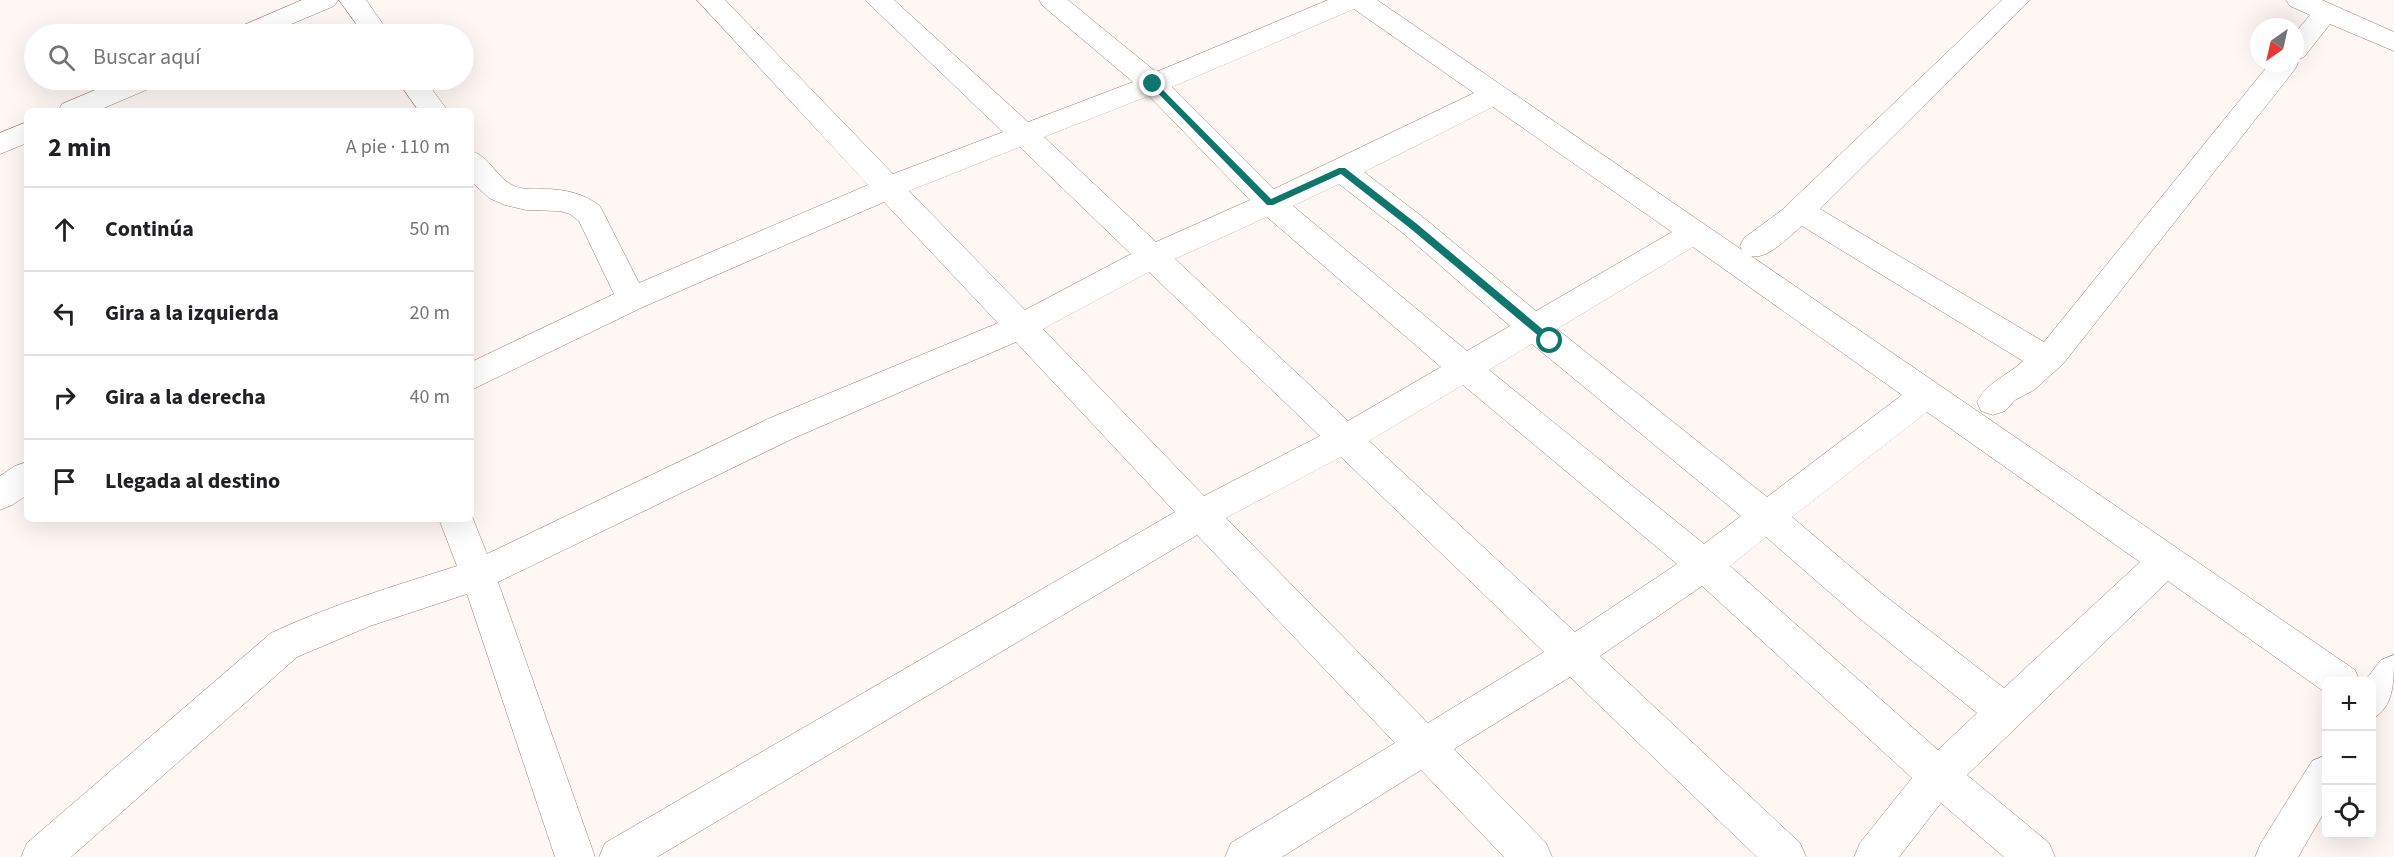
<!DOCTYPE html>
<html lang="es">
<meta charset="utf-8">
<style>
body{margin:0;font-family:"Source Sans 3",sans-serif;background:#f6f6f6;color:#202124}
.controls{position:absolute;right:18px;bottom:18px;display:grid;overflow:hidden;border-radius:9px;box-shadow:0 6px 24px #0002}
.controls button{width:54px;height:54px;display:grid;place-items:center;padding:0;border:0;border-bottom:2px solid #e0e0e0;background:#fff;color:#202124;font:30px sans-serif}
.compass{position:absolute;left:2250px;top:18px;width:54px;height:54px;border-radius:50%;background:#fff;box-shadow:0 6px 24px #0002;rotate:214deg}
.stop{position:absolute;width:18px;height:18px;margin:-14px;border:4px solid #0f766e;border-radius:50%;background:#fff}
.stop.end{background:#0f766e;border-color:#fff;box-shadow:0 2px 6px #0008}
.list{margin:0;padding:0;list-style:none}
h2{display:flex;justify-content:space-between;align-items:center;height:78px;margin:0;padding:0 24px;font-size:26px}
h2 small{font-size:20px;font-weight:400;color:#757577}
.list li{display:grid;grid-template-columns:39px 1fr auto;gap:18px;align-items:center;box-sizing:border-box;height:84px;padding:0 24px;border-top:2px solid #e0e0e0}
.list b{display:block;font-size:22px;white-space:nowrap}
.list em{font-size:20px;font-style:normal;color:#757577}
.icon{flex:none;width:33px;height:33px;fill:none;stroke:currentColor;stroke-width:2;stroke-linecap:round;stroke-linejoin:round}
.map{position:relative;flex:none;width:2394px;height:857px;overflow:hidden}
.search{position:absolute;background:#fff;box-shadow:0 6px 24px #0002;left:24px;top:24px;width:450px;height:66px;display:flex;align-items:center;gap:15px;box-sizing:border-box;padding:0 21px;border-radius:33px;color:#757577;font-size:22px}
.panel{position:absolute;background:#fff;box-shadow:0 6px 24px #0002;left:24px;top:108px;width:450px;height:414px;border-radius:9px}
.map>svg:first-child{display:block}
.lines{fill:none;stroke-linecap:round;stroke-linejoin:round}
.minor-casing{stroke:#9b7f71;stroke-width:1}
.minor{fill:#fff;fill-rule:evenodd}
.route{fill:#0f766e}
</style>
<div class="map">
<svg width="2394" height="857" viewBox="0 0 2394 857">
<rect width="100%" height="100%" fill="#fef7f4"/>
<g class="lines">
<g class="minor-casing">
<path id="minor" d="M302,0H338L334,6L268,34H233L237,28Z
M339,0H366L390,34H364Z
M697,0H725L893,174L1003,132L865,0H894L1028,122L1133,82L1043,6L1039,0H1068L1156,72L1328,0H1377L1742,250L1740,246L1744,238L1782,210L2002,0H2030L1820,209L2044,342L2270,63H2295V33L2310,15L2290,6L2286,0H2322L2394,32V51L2330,24L2304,57L2296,60L2298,63L2295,69L2063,364L2034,390L2015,400L2005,411L1993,415L1981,411L1977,402C1987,382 2007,376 2023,361L1802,226C1789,236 1768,260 1751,256L2355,670L2360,682H2326V693L2168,581L1967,775L2049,843L2055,857H2004L1941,803L1899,857H1854L1860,843L1912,778L1702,586L1600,656L1800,843L1806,857H1757L1570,677L1454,749L1546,843L1552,857H1504L1421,770L1282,857H1225L1231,843L1395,743L1197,535L657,857H599L605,843L1175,512L1016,342L794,438L498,582L595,857H555L467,594L370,626L297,657L71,857H21L27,843L271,633C331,605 394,586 457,566L439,519H471V514L487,554L770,418L998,323L884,202L643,307L471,390V362L614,294L579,221L570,214L560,211L526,210L505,205L489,198L471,181V151C490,156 496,178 514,186C523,190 534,189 543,189C564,189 583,193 600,206L639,283L868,185ZM1354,9L1474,93L1274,189L1172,87ZM1149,96L1250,200L1156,242L1044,137ZM1493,107L1672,232L1536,311L1424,218L1364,172ZM1020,147L1131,254L1025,310L909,191ZM1339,184L1404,234L1510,326L1467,351L1293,206ZM1267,217L1441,367L1348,421L1175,259ZM1693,247L1902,395L1767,497L1557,329ZM1149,272L1320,436L1204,496L1043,329ZM1532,344L1741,516L1704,544L1489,370ZM1463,385L1677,564L1575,632L1369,441ZM1927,412L2140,562L2004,688L1885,596L1792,517ZM1341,457L1544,652L1428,723L1226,518ZM1766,537L1859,618L1977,713L1938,750L1730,566Z
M119,80H157L153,87L97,111H58L62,104Z
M397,80H425L448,111H419Z
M27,122V143L0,154V133Z
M27,462V495L12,505L0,510V476L15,466Z
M2394,655C2394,683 2394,707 2372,719V682H2364L2381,660Z
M2326,755V809L2298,857H2255L2261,843L2312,761Z"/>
</g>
<use href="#minor" class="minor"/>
</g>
<path class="route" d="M1151,83H1156L1271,199L1339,168H1345L1417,224L1553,338V343H1547L1411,229L1341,174L1273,205H1267L1151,86Z"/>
</svg>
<div class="controls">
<button>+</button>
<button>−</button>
<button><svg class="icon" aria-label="locate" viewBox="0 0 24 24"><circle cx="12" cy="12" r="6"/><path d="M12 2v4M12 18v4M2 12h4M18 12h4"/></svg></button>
</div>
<svg class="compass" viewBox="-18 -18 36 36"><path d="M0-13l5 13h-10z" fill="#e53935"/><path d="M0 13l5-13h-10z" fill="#757577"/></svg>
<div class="stop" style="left:1550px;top:341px"></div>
<div class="stop end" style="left:1153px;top:84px"></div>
<div class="search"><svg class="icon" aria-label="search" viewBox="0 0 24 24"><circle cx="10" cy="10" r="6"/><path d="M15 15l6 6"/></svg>Buscar aquí</div>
<section class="panel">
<h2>2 min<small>A pie · 110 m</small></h2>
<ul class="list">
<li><svg class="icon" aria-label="ahead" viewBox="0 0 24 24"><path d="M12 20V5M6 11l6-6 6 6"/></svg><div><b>Continúa</b></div><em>50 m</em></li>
<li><svg class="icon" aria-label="left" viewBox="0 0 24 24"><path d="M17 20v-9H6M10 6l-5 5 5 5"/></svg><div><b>Gira a la izquierda</b></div><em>20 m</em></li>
<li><svg class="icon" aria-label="right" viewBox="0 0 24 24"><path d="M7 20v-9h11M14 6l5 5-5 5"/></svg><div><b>Gira a la derecha</b></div><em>40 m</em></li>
<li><svg class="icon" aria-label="arrive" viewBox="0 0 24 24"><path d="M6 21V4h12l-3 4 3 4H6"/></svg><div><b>Llegada al destino</b></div></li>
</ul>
</section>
</div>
